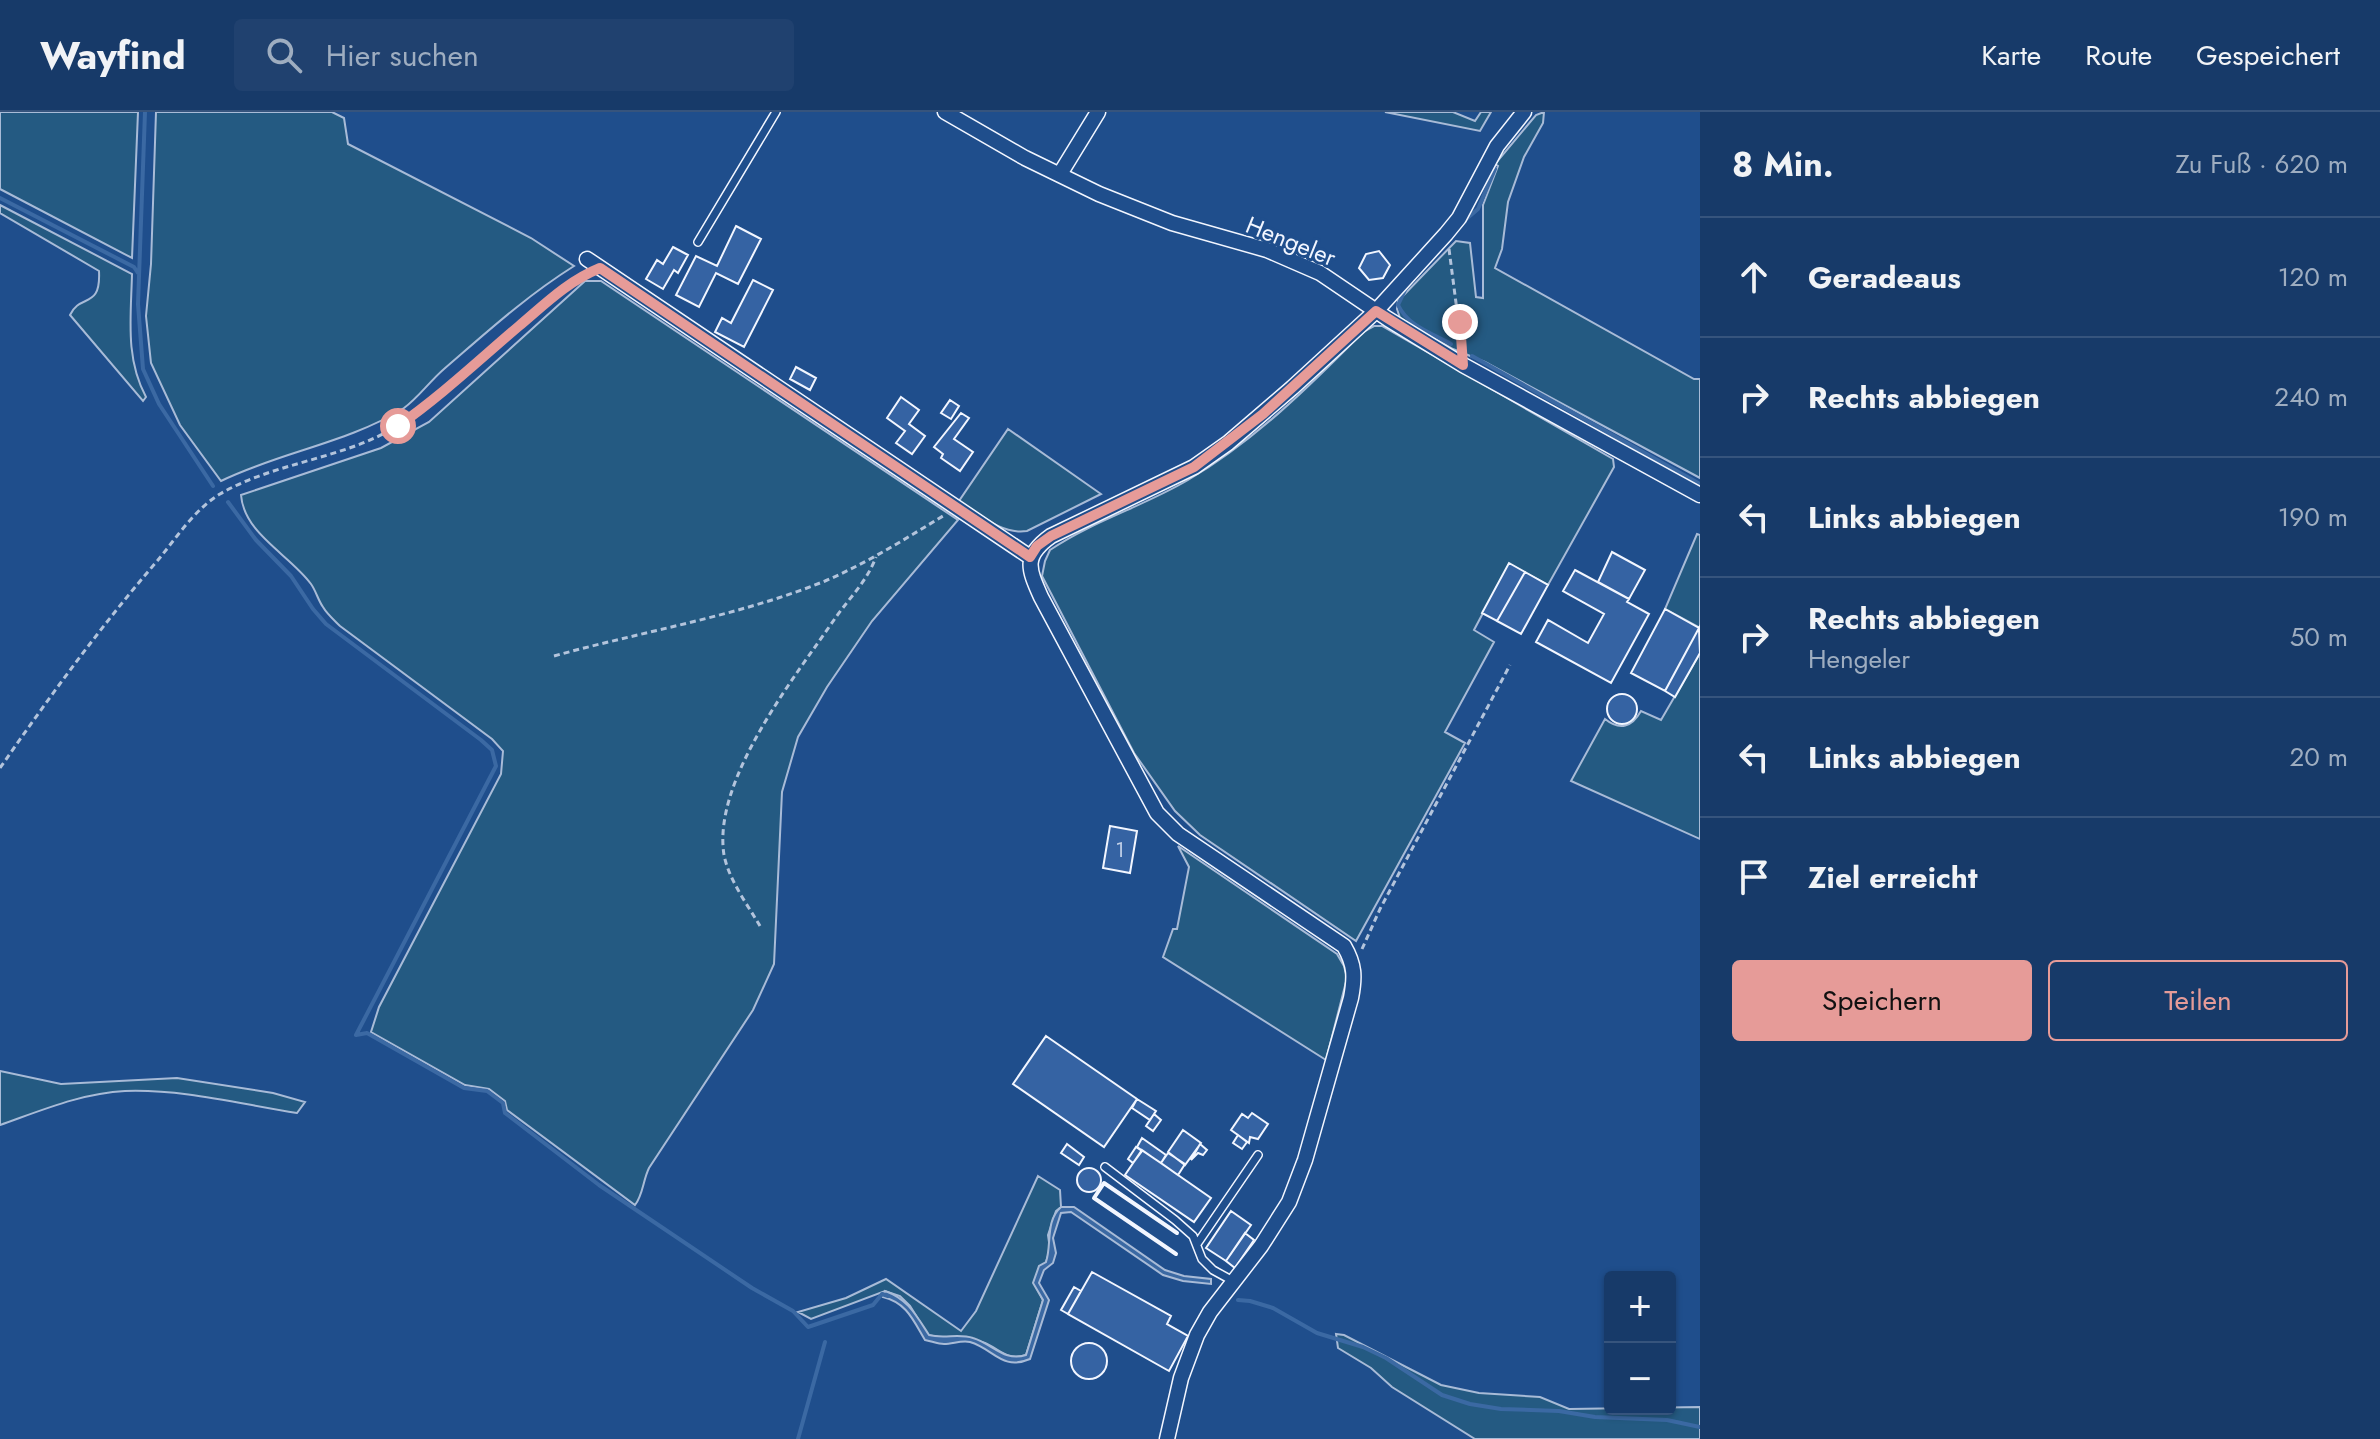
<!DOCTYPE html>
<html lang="de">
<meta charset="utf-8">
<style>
body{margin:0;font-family:Jost,sans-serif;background:#20416f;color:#f1f3f6}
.controls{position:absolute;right:24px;bottom:24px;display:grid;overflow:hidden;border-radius:8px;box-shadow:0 2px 6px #0004}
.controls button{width:72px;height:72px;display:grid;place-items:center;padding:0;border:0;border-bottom:2px solid #36547d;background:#173a69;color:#f1f3f6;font:40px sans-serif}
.stop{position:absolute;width:24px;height:24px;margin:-18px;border:6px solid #e69b98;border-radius:50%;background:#fff}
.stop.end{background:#e69b98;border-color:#fff;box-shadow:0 2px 8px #0008}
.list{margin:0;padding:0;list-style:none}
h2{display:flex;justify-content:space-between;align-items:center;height:104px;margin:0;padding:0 32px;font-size:34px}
h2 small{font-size:26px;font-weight:400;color:#9eadc0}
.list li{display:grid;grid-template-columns:52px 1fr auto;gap:24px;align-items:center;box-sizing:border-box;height:120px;padding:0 32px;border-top:2px solid #36547d}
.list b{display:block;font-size:30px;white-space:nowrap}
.list p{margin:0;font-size:26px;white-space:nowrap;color:#9eadc0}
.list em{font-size:26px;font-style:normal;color:#9eadc0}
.actions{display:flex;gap:16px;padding:24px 32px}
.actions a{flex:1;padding:18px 0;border:2px solid #e69b98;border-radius:8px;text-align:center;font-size:28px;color:#e69b98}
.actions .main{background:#e69b98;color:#111}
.icon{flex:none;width:44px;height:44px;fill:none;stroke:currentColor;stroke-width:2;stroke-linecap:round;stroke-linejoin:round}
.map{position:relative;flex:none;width:1700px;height:1327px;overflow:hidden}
header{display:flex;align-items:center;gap:48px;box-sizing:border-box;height:112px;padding:0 40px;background:#173a69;border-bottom:2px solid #36547d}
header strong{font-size:38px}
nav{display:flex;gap:44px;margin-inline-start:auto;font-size:28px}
.search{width:560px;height:72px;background:#20416f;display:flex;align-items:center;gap:20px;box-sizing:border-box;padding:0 28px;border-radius:8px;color:#9eadc0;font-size:30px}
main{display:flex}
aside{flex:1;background:#173a69}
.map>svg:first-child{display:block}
.green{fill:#245a82;stroke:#a8bbd7;stroke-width:2}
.water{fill:#3b69a3;stroke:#a8bbd7;stroke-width:2}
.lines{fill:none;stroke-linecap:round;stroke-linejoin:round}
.stream{stroke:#3b69a3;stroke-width:4}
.building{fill:#3563a3;stroke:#f2f6ff;stroke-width:2}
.lane-casing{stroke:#f2f6ff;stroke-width:10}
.street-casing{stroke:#f2f6ff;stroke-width:17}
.path{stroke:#b3c4dc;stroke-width:3;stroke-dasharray:6 4;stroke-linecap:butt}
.lane{stroke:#1f4e8c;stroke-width:7}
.street{stroke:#1f4e8c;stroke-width:14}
.wall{stroke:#f2f6ff;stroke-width:4}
.route{stroke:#e69b98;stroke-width:10}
.labels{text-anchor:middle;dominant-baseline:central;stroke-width:6;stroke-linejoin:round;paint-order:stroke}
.number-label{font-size:20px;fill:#c3d1e8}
.street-label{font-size:24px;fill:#f2f6ff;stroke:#1f4e8c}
</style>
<header>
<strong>Wayfind</strong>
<div class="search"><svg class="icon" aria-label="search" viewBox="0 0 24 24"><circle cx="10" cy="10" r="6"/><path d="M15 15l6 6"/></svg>Hier suchen</div>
<nav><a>Karte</a><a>Route</a><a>Gespeichert</a></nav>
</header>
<main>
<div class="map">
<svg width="1700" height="1327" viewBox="0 0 1700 1327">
<rect width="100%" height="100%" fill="#1f4e8c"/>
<path class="green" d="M0,0H138L132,146L0,77Z
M156,0H332L344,6L348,32L531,126L574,154C525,185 487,220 444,257C430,269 418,286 404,296C348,331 280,340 221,369L180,313L151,251L146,204L151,152Z
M1385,0H1453L1475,9L1481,0H1491L1480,19Z
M1544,0L1543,11L1524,45L1508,90L1502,137L1495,156L1694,267H1700V366L1485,250L1453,237L1400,206L1397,197L1398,189L1456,129L1470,131L1476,185L1483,186V93L1498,54L1495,52L1536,3Z
M0,93L132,162C131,205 125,246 146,285L143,289L70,203C80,181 101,198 99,159L0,101Z
M585,169H601L958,408L872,509L827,575L798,625L782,680L774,852L753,898L649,1056C643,1068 643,1083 635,1093L507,998L505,989L489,977L465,973L371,920L379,895L501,662L503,639L492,627L340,514C334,508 327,502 323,495C318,488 316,479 311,472C290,443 244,422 241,383L381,336L429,310Z
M1374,214H1382L1613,347L1614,355L1548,473L1509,452L1474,518L1494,530L1445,620L1465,631L1356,829L1200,723L1175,699L1134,641L1042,464L1045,449L1050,438C1093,409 1144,394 1188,368C1254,329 1310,274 1363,220Z
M1008,317L1101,382L1027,419C1001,423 980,402 959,389Z
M1697,422L1700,423V516L1665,497Z
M1700,541V727L1571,669L1605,607C1620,619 1632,615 1641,599L1661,608Z
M1178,734L1337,842L1344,854L1347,866L1326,948L1163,845L1173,817H1177L1189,755Z
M0,959L61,972L177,966L273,981L305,990L297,1001C239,992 184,977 125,979C82,981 40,999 0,1013Z
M1038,1064L1060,1078L1061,1095L1056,1099L1048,1123L1050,1137L1046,1150L1034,1171L1043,1188L1026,1243C1007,1249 1001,1238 985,1231C966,1224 947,1228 928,1223L910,1194L900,1184L885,1179L811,1207L798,1200L846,1186L886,1167L961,1219L976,1199Z
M1336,1222L1344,1223L1441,1273L1479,1281L1540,1285L1569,1297L1700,1295V1327H1475L1392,1275L1371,1256L1338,1236Z"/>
<path class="water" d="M1061,1095H1074L1165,1158L1184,1164L1211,1167V1172L1183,1169L1163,1163L1071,1100L1061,1101L1053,1126L1056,1141L1053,1151L1044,1158L1039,1171L1049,1188L1030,1247C1002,1259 994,1237 970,1230C961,1228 953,1232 944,1232C938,1232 931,1229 925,1228C913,1208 907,1191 883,1185L885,1179C908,1187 916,1203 929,1223C944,1227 959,1221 973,1226C993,1232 1004,1250 1026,1243L1043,1188L1033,1171L1039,1154L1046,1150C1052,1132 1045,1109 1061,1095Z"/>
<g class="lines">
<path class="stream" d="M145,0L138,192L143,257L159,292L213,374
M0,86L134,155L138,161
M1464,109L1478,97L1495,57
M1406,176L1398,193C1408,214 1431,221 1451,232
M1472,244L1700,372
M228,390L256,428L291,464L313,497L326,512L481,628L492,638L496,654L356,923L367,921L464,976L487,979L503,991L505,1001L599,1073L752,1176L793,1199L808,1215L873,1193L882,1182L888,1184
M1238,1188L1250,1189L1273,1196L1317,1221L1363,1235L1386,1246L1442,1283L1470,1292L1501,1297L1559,1299L1595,1305L1667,1308L1700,1315
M798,1327L825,1230"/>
</g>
<path class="building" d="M736,114L761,127L738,172L716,161L699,195L676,183L696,144L717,154Z
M673,135L688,143L678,161L674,158L663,177L646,167L657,148L663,152Z
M1379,139L1390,153L1383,166L1369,168L1359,156L1366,142Z
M753,168L773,178L744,235L715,220L722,206L731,211Z
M796,255L816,266L810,278L790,267Z
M901,285L919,298L909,312L925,324L912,342L896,331L905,319L887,306Z
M950,288L959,294L951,307L941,301Z
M961,301L969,306L954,327L973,340L960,359L941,346L943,342L934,335Z
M1612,440L1645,458L1629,487L1598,470Z
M1509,451L1525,460L1497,509L1482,501Z
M1575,458L1629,487L1627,490L1649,502L1611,571L1536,530L1548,508L1588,531L1604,502L1563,479Z
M1525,460L1548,473L1521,522L1497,509Z
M1665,497L1699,516L1665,579L1631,561Z
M1699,516L1700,541L1675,585L1665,579Z
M1607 597a15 15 0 1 1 30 0a15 15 0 1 1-30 0Z
M1110,714L1137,719L1130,761L1103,756Z
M1046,924L1137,987L1104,1035L1013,972Z
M1137,987L1156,999L1150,1008L1132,996Z
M1252,1001L1268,1012L1258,1027L1250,1025L1249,1031L1231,1018L1242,1002L1248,1006Z
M1154,1002L1161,1008L1153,1019L1146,1014Z
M1183,1018L1201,1031L1185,1053L1168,1040Z
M1238,1023L1247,1030L1242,1037L1233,1031Z
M1142,1026L1166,1043L1161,1051L1137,1035Z
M1067,1032L1084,1045L1079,1053L1061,1041Z
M1200,1032L1207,1038L1203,1043L1198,1041L1191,1048Z
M1136,1035L1142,1039L1133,1051L1128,1047Z
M1142,1038L1211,1086L1194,1110L1125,1063Z
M1168,1041L1185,1052L1178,1063L1161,1051Z
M1077 1068a12 12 0 1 1 24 0a12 12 0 1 1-24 0Z
M1231,1099L1251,1113L1226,1149L1206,1136Z
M1245,1121L1254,1128L1235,1156L1226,1149Z
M1092,1160L1171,1204L1167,1212L1188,1224L1169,1259L1068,1202Z
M1074,1175L1081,1179L1068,1202L1061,1198Z
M1071 1249a18 18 0 1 1 36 0a18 18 0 1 1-36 0Z"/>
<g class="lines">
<g class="lane-casing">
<path id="lane" d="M698,130L776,0
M1105,1055L1175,1108L1193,1124L1202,1147L1213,1158L1233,1169
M1197,1132L1258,1043"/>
</g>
<g class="street-casing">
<path id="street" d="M945,0L1025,46L1099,82L1172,111L1267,138L1320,161L1388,207L1463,253L1700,383
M1060,62L1098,0
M587,147L1030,445
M1167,1327L1181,1266L1197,1223L1210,1200L1261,1134L1289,1090L1305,1048L1351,886C1355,865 1355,853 1344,834L1178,722L1157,701L1041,485C1028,456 1023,444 1051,424L1194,355L1228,331L1292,276L1376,199L1446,122L1459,106L1497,34L1524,0"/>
</g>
<path class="path" d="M1449,137L1462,237
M554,544C644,519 739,504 825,469C867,451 905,427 943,404
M0,656C50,584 101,514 158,448C177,425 195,397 220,382C278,348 352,347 406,308C449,278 488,241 527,206C545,191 564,171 585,162
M760,814C747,792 729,768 724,743C712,668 795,565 836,505C851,484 867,469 876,445
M1362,837L1380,797L1510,553"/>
<use href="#lane" class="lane"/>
<use href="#street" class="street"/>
<path class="wall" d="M1176,1142L1094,1086L1104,1071L1177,1121"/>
</g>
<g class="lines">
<path class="route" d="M398,314C441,284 479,248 519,214C545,192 568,169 600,156L1030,445L1037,434L1051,424L1194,355L1263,302L1376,199L1463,253L1460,210"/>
</g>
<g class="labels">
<g class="number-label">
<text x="1120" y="738">1</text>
</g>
<g class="street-label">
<text transform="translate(1291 129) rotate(22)">Hengeler</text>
</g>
</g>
</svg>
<div class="controls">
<button>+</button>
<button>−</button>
</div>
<div class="stop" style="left:398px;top:314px"></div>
<div class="stop end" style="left:1460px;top:210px"></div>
</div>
<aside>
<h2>8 Min.<small>Zu Fuß · 620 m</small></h2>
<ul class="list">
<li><svg class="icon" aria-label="ahead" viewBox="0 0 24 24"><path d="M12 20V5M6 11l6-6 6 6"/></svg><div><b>Geradeaus</b></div><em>120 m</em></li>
<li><svg class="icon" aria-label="right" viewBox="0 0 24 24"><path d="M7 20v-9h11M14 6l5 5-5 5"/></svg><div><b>Rechts abbiegen</b></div><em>240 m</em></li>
<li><svg class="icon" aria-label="left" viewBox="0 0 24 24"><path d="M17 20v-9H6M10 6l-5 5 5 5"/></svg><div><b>Links abbiegen</b></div><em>190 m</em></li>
<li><svg class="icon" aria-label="right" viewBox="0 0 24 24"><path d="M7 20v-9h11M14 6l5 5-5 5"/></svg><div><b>Rechts abbiegen</b><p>Hengeler</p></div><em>50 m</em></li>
<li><svg class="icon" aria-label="left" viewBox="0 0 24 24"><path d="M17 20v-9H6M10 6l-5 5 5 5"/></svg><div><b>Links abbiegen</b></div><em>20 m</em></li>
<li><svg class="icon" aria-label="arrive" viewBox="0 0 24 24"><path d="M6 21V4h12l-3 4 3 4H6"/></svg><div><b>Ziel erreicht</b></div></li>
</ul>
<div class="actions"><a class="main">Speichern</a><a>Teilen</a></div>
</aside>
</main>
